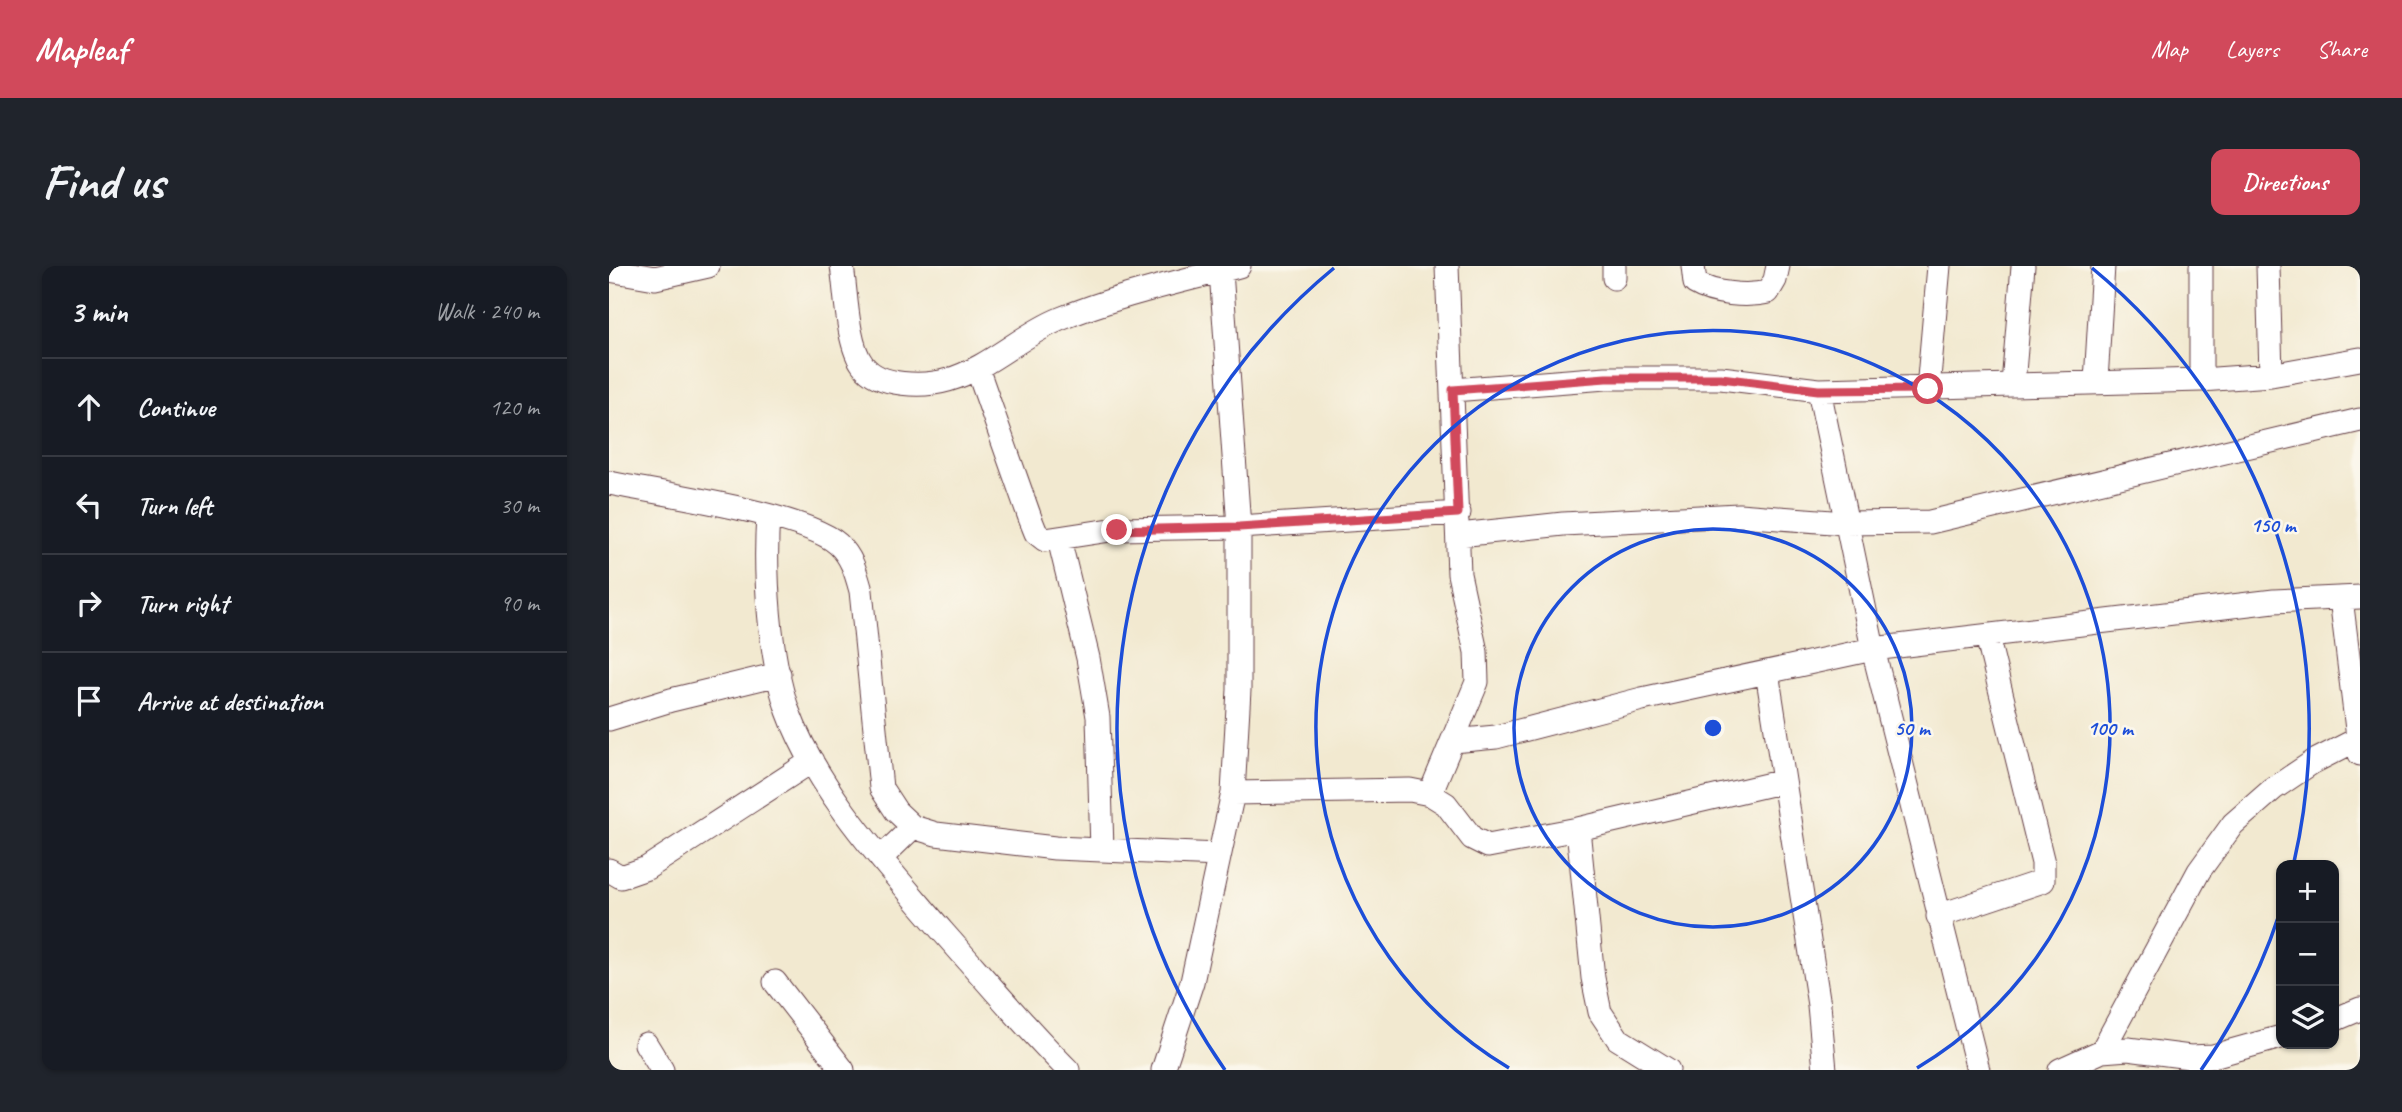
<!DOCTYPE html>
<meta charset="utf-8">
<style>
body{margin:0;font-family:Caveat,sans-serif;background:#20242c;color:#f1f3f6}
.controls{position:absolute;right:21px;bottom:21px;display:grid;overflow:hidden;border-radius:14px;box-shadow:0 2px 5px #0004}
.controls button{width:63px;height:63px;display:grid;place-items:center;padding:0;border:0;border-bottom:2px solid #363941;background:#171b24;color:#f1f3f6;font:35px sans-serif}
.stop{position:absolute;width:21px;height:21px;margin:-16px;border:5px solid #d1495b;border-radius:50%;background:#fff}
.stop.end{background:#d1495b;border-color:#fff;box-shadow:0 2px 7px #0008}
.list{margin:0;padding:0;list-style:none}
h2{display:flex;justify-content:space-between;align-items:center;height:91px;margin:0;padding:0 28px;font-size:30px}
h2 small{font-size:23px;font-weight:400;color:#9ea1a6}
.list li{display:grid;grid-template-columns:46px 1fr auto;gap:21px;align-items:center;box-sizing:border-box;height:98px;padding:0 28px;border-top:2px solid #363941}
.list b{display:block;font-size:26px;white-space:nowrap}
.list em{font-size:23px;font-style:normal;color:#9ea1a6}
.icon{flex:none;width:38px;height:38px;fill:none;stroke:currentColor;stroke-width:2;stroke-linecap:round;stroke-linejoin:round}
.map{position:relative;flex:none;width:1751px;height:804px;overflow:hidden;border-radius:14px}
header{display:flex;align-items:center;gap:42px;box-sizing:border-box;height:98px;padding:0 35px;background:#d1495b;color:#fff}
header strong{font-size:33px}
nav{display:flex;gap:38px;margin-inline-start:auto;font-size:24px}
.intro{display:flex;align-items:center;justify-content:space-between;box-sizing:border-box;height:168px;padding:0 42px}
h1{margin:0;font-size:49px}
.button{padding:18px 32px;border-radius:14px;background:#d1495b;color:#fff;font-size:24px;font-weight:700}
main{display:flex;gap:42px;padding:0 42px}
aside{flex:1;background:#171b24;border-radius:14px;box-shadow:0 2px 5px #0004}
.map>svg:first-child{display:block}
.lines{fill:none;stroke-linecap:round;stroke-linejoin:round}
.minor-casing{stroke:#633d44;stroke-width:25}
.minor{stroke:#fff;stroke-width:23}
.route{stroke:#d1495b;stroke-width:9}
.ring{fill:none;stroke:#1d4ed8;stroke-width:3.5}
.centre{fill:#1d4ed8;stroke:#fbf7ec;stroke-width:3.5}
.ring-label{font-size:21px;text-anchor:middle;font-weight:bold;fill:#1d4ed8;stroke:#fbf7ec;stroke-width:5;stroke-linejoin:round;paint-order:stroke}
</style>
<header>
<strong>Mapleaf</strong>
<nav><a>Map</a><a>Layers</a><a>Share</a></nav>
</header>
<div class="intro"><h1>Find us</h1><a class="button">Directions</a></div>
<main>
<aside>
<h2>3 min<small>Walk · 240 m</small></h2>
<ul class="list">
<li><svg class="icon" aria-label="ahead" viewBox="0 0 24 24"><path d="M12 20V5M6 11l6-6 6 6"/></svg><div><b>Continue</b></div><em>120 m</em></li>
<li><svg class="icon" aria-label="left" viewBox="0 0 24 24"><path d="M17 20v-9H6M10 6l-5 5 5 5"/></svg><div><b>Turn left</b></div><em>30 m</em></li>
<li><svg class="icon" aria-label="right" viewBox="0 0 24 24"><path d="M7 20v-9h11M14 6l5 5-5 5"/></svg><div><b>Turn right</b></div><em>90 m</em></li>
<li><svg class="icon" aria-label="arrive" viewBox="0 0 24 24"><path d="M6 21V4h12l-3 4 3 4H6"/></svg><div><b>Arrive at destination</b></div></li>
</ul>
</aside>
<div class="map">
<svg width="1751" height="804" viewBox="0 0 1751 804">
<rect width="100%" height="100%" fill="#fbf7ec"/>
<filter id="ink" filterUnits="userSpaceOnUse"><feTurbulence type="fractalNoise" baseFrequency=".0143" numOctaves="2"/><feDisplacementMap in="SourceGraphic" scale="14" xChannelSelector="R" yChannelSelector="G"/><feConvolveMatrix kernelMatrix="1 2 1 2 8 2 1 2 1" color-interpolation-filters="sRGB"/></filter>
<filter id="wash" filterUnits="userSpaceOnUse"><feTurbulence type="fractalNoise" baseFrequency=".00686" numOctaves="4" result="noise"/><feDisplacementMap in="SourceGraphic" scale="28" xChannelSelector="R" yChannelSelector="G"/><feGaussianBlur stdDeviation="1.57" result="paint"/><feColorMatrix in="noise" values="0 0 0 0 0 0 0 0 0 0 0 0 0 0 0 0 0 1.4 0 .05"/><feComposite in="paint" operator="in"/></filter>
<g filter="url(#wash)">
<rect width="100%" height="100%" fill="#f2e9d0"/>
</g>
<g filter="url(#ink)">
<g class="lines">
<g class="minor-casing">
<path id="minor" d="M233,0C237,25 238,79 254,99C270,121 315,121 339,114C380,102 412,69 451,53C509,29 570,16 630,0
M1084,0L1086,17C1104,28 1138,31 1159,26L1166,14L1169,0
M1592,0V114
M1659,0L1662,109
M0,4L46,12L99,0
M1005,12V0
M368,102L421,252L427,267L436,274L508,263L630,261L850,247
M1487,115L1494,0
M1404,118L1414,0
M1319,123L1330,0
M844,124L997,112H1112L1210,124L1592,114L1662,109L1751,93
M1210,124L1264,383L1369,804
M0,217C49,227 196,248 229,278C243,291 247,307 252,325L272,522L287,545L304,561L327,568L446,582L610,589
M159,250C155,306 160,391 179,445C208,525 279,601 334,666C375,712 415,760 459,804
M850,269L954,258L1130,249L1236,257L1321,256L1751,154
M450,273L479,392L489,451L493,584
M1732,332L1751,488
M1158,406L1210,739L1216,804
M0,453L62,434L170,408
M844,475L887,471L1033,433L1264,383L1665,335L1751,331
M624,527L801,524L821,528L837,538L863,572L879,580L969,563L1175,515
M821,528L868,416L867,386L850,308L838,0
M969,563L984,712L991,746L1009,773L1059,804
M272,592L304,561
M0,604L12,611L38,602L203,495
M1329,650L1434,615V597L1378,370
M166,716L234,804
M1725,754L1751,743
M37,778L53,804
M1493,785L1590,605L1624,558L1664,523L1704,496L1747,474
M554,804L583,716L624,527L630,424V261L612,5
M1451,804L1493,785L1519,783L1581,791L1604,790L1672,771"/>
</g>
<use href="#minor" class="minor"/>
</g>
</g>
<g class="lines" filter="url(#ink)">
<path class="route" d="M508,264L630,261L849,247L844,124L997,112H1112L1209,124L1319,123"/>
</g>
<g class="ring">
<circle cx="1104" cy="462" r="199"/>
<path d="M900 802A397 397 0 1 1 1308 802"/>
<path d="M1671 646A596 596 0 0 1 1592 804M616 804A596 596 0 0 1 725 2M1483 2A596 596 0 0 1 1685 596"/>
</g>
<circle cx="1104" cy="462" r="10" class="centre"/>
<g class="ring-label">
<text x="1664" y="266">150 m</text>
<text x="1303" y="469">50 m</text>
<text x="1501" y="469">100 m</text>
</g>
</svg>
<div class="controls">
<button>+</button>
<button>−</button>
<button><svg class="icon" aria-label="layers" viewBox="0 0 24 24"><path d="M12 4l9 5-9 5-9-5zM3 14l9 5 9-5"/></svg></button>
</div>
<div class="stop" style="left:1319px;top:123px"></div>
<div class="stop end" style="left:508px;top:264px"></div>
</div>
</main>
